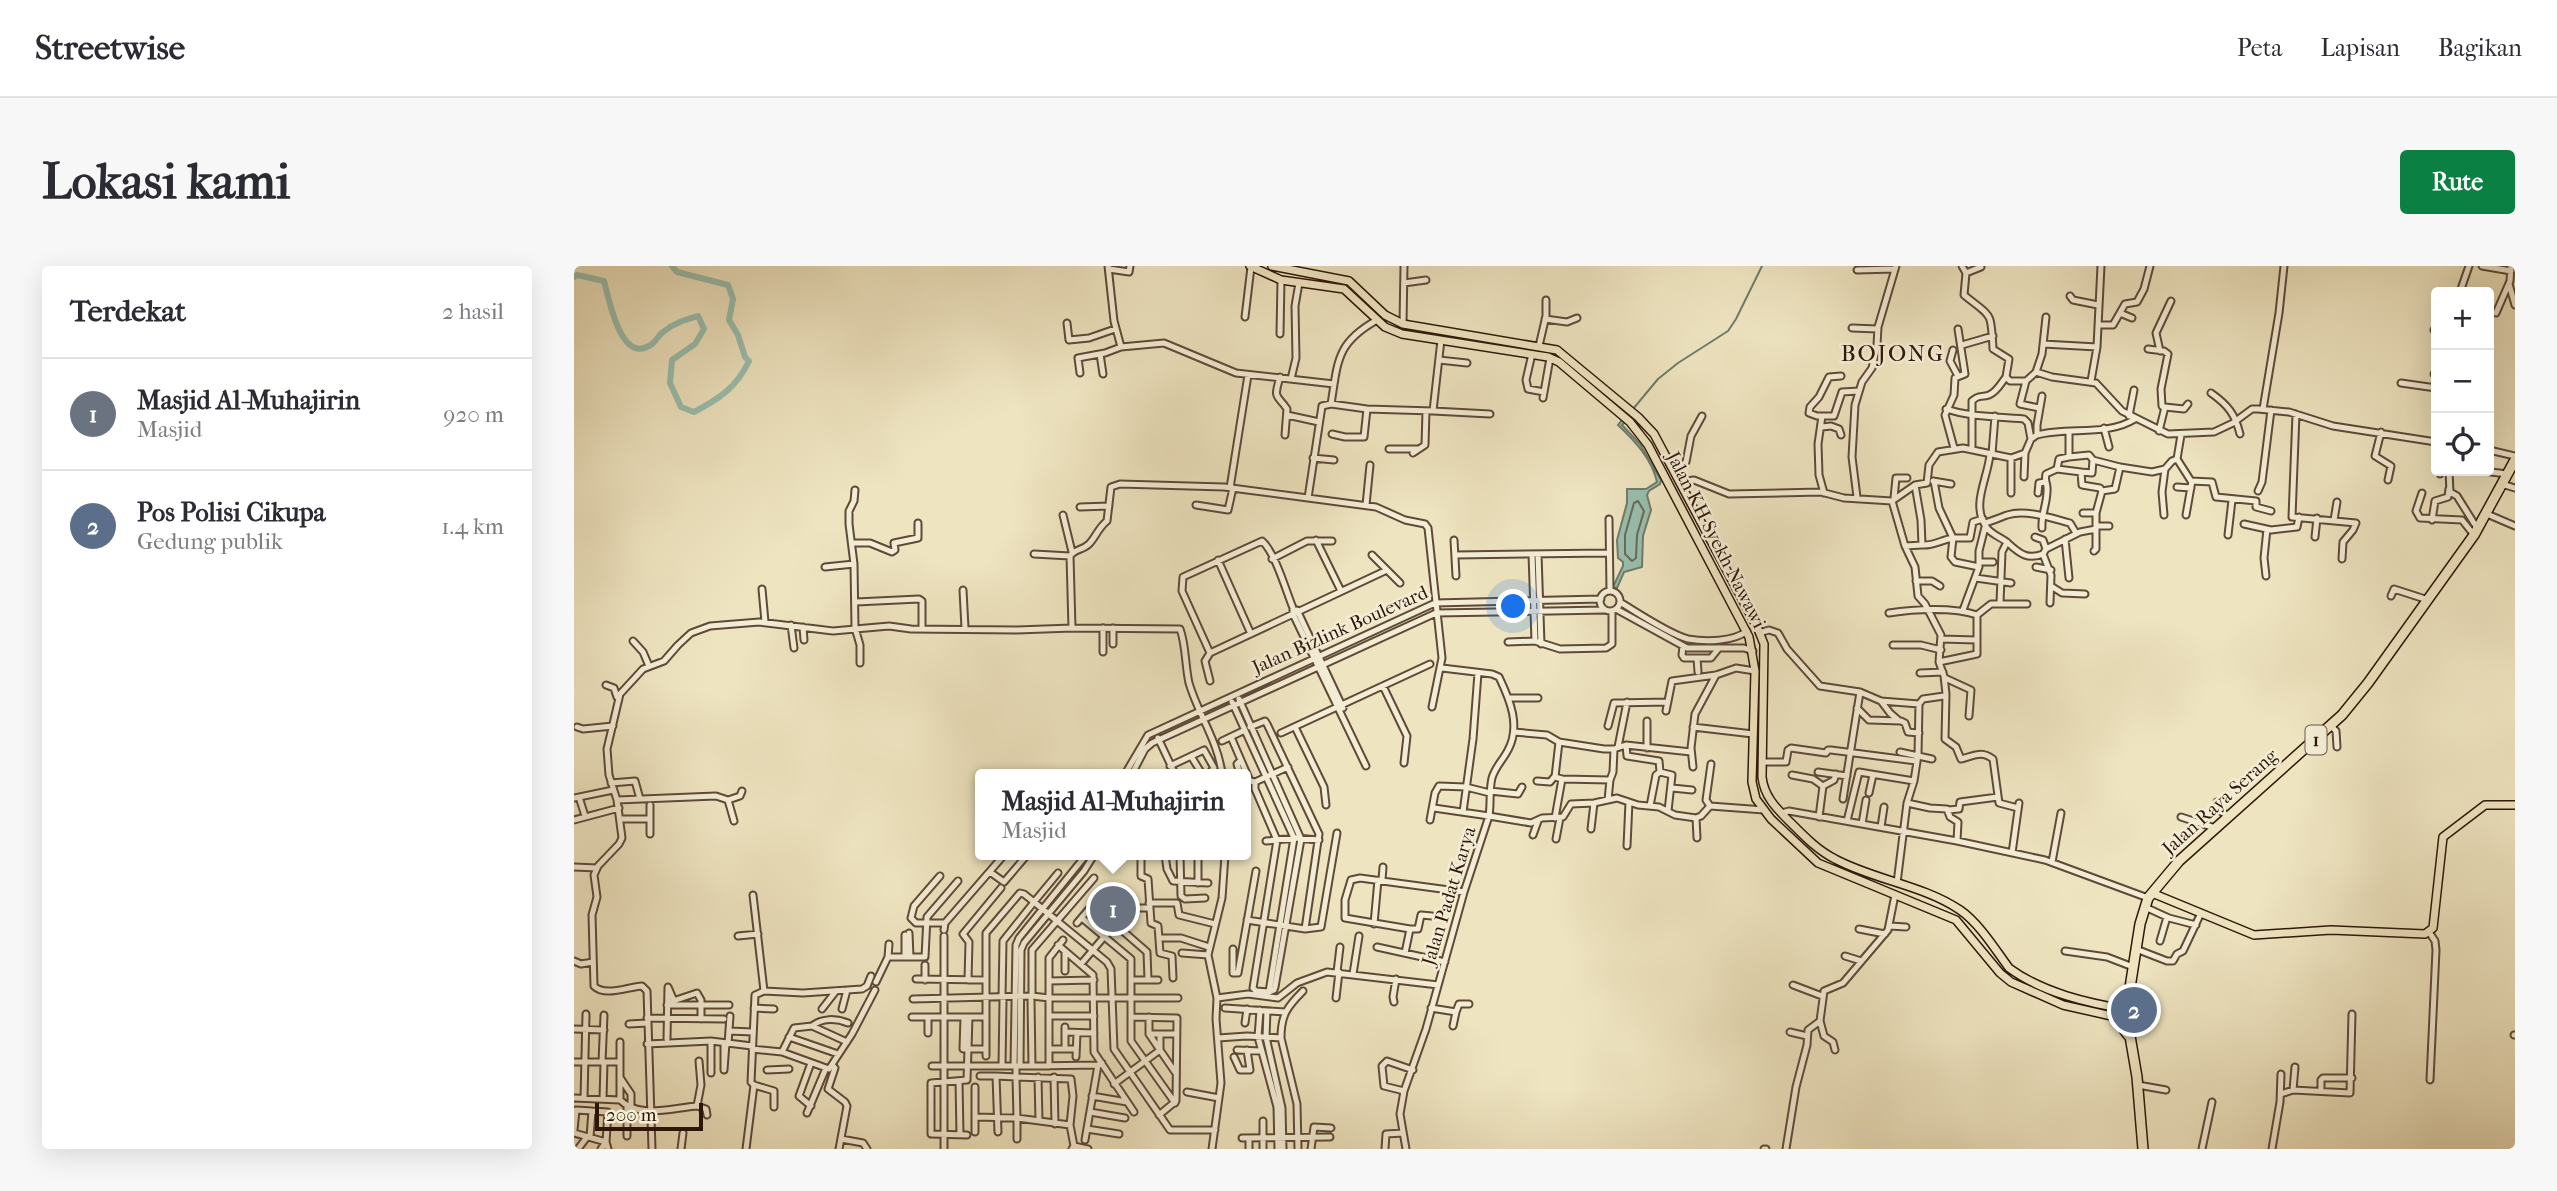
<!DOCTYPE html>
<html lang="id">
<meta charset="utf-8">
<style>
body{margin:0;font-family:"IM FELL French Canon",serif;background:#f7f7f7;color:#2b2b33}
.controls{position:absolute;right:21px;top:21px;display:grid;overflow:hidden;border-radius:7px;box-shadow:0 7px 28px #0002}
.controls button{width:63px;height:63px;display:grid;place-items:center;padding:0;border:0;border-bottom:2px solid #e1e1e2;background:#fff;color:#2b2b33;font:35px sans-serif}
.scale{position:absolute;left:21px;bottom:18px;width:108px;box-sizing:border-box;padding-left:7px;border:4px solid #2e1709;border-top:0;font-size:19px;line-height:24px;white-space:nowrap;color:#2e1709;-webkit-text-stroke:5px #f4edd6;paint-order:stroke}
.you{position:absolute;left:940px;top:341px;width:24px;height:24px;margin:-18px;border:5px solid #fff;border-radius:50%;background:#1a73e8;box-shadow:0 0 0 10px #1a73e833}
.badge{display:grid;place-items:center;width:46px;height:46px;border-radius:50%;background:#0b8043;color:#fff;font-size:23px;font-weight:700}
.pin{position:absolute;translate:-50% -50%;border:4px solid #fff;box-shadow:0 2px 7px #0006}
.popup{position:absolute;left:401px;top:503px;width:276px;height:91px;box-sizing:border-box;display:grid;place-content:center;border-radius:7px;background:#fff;filter:drop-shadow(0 2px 5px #0005);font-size:23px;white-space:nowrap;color:#7c7c81}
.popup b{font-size:26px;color:#2b2b33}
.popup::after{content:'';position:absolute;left:50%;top:100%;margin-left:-14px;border:14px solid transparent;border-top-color:#fff}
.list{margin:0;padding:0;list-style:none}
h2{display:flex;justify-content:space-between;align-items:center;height:91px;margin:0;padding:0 28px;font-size:30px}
h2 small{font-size:23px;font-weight:400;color:#7c7c81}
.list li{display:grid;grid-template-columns:46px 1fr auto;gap:21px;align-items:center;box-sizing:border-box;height:112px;padding:0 28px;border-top:2px solid #e1e1e2}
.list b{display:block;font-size:26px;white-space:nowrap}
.list p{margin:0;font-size:23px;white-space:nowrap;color:#7c7c81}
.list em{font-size:23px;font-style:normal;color:#7c7c81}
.icon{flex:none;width:38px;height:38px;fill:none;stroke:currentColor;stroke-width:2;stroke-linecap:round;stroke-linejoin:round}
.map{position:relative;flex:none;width:1941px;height:883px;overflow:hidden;border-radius:7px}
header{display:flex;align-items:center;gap:42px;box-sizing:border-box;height:98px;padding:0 35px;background:#fff;border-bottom:2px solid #e1e1e2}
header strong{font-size:33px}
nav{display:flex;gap:38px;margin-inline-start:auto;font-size:24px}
.intro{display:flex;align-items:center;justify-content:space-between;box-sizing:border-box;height:168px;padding:0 42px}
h1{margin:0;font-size:49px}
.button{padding:18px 32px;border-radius:7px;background:#0b8043;color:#fff;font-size:24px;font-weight:700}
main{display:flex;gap:42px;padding:0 42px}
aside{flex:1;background:#fff;border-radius:7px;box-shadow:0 7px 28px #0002}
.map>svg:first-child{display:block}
.water{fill:#9abfae;stroke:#6f7c6c;stroke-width:2}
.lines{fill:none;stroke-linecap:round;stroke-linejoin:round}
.shore{stroke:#646b5c;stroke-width:2}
.stream{stroke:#6f7c6c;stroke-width:2}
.river{stroke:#9abfae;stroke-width:6}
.minor-casing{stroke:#5e4a37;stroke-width:9}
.major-casing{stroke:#2e1709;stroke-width:10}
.highway-casing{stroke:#2e1709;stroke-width:12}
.minor{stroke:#f4edd6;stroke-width:5}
.major{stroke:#eee4c0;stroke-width:7}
.highway{stroke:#eee4c0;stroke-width:9}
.labels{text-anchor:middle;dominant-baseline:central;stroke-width:5;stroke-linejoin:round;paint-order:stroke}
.shield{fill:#f4edd6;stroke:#695746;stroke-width:2}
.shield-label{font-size:18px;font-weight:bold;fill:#2e1709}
.street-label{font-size:19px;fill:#2e1709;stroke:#f4edd6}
.quarter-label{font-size:23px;letter-spacing:2px;fill:#2e1709;stroke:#f4edd6}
</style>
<header>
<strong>Streetwise</strong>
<nav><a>Peta</a><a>Lapisan</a><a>Bagikan</a></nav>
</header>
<div class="intro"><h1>Lokasi kami</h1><a class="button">Rute</a></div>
<main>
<aside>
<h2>Terdekat<small>2 hasil</small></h2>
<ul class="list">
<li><span class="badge" style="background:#6b7280">1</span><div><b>Masjid Al-Muhajirin</b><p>Masjid</p></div><em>920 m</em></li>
<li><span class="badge" style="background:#5c6f8a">2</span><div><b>Pos Polisi Cikupa</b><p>Gedung publik</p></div><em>1.4 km</em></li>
</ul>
</aside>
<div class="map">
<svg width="1941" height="883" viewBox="0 0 1941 883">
<rect width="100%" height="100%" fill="#eee4c0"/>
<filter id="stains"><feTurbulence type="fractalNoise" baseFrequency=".00286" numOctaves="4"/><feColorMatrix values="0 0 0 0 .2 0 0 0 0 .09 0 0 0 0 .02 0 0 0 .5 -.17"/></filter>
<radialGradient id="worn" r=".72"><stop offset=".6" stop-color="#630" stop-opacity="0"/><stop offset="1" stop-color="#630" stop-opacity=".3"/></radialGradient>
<path class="water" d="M1048,154L1051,156L1048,159L1066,178L1087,214L1086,218L1075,225L1073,229L1077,244L1069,270L1068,301L1050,306L1043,322L1039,321L1049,300V296L1044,292L1043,274L1053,237V223H1072L1083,216C1078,193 1061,175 1044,159Z"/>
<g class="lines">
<path class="shore" d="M1064,235L1070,245L1063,269L1062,292L1058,295L1051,288V269L1060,237Z"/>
<path class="stream" d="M1059,143L1084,113L1104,97L1154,65L1162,53L1188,0"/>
<path class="river" d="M0,11L3,9L30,15C35,33 47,101 78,78C82,75 85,69 89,66C100,57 111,54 124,50L130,63L121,78L98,94L96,117L107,141L120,146C145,133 163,121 175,95L171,91L164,69L155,54L159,33L154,19L103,6L98,0"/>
<g class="minor-casing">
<path id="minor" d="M1388,0L1392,7L1390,29C1418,52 1417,44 1419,83L1435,93L1432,111L1436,115H1452L1462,106L1478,111L1522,117L1548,145L1594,168L1640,166L1659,157L1678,143H1684L1715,146L1759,160L1862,176
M1908,0L1937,5
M535,3L555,6L556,0
M1283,4L1321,3
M1392,7L1407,1
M830,17L852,14
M1935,18L1941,39
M1886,26L1895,0
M1496,30L1499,34L1524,39
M1546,47L1558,52
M1922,47L1936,15L1937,0
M671,51L677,1
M971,53L993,56L1003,52
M493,57L495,74L515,72L541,63
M829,58L830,0
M1524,59H1539L1551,38L1563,36L1570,23L1576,0
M1278,62L1304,63
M1860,64L1862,65
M706,68L707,14
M1469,78L1523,81
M1388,79L1419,70
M965,80L972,50V34
M547,81L590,77L662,107L760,118
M1574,83L1590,85L1594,88L1587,123L1588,140L1590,142
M1379,84L1376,95L1384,110
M1586,85L1582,67L1597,35
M526,88L529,108
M958,88L952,114L954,123L970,126
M865,94L893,97
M1462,106L1468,88L1472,51
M506,107L504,92L531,87L547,81L540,55L534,0
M1860,108H1862
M1267,110L1255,111L1245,131L1236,141L1235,147L1243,150H1260L1268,126L1285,125
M706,111C699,134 703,128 713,143L711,169
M717,113L722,92L721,40L725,17
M1452,115L1446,138L1465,142
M1517,115L1523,81L1527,0
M1827,117L1862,122
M1637,127C1654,139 1661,148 1666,168
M969,132L976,92
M757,138C764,95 762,77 803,54
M1372,143C1399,152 1422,150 1450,153L1454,157L1457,173
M1689,143L1705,47L1710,0
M859,145L916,148
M1722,148L1718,251L1782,257L1779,264L1769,276L1768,293
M713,149L745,156
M1248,150L1244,178L1245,209L1250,227
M1555,150L1560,124
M1248,161L1257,160L1265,163L1267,169
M1530,162L1535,181
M1585,165L1591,141L1610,143L1614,138
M1807,166L1801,190L1817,200L1814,214
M758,168L771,171H790L793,143
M1463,169V159L1468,130
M1607,169L1603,193L1617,215L1638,216L1642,231L1682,235V241L1697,245
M1380,182L1371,149L1380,129L1381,112L1391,108L1384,63
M815,183H843
M1398,184V135C1405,128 1407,132 1415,129C1423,126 1427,117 1432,111
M1915,184L1941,190
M839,187L851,179L852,145
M1416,188C1414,213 1396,239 1413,262C1418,269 1429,272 1435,278C1446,288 1454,294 1469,288L1472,283L1506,266L1522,263V247L1528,225L1541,223L1546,201L1578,206L1591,203L1598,195L1603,193
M1418,188L1421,150
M1495,191L1515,189L1519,194
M739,192L760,194
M1483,203L1507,206L1508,219L1526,222L1528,225
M1866,205V208
M1875,205L1876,226L1883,230L1903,262
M1909,205L1933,208
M1101,206L1112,196L1117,170L1128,150
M1507,206L1518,207L1519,194L1546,201
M1450,211L1451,187
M1359,215L1377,218
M1106,216L1120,214L1155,228L1247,226L1270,232L1318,235
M1928,218L1941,222
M1603,221L1617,222
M656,222L674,109
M281,224L280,235L275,245V258L280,298L281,362L286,379V397
M1684,225L1688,216L1697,144
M1437,227V192
M1464,227L1465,217L1471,216
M1848,227L1842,245L1846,252L1888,254L1900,269
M1283,231L1278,191L1281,139L1288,116L1298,102L1303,79L1304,61L1322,0
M734,232L802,241L831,254L851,258L854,262L868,392L858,441
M1320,232L1322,212H1333
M622,239L654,244L659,222
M792,239L796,199
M506,241L535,240
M1509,247H1522
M1913,248L1941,260
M489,249L498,286
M1590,249L1588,226L1591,203
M1612,249L1618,215
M1035,253L1036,325
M1760,254L1763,236
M1858,254L1861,235L1874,231L1875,223
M1411,257C1418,255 1425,252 1433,249C1452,243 1477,252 1496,257L1502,267
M1670,258L1697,264L1723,261L1725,251
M1522,260H1535
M1468,262C1467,249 1473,238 1473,225C1474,218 1470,215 1472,208L1483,203L1485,193L1495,191V167
M1654,269L1658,234
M1461,271L1469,274L1472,283
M1741,271L1743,252
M1491,273L1495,312
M742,274L767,325
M880,274L882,310
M278,277H296L318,286L321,284L320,277L344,272V257
M1348,279C1359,280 1367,274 1379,272L1365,242L1360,215
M1331,280L1348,279L1347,254L1341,219
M1520,285L1522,283V263
M460,288L496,290
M958,288L961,375
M964,288L967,378
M1469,288L1477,309L1476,337
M798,289L826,317
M881,289L1035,287
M698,293L733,275H758
M644,294L677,368
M1405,296H1419
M251,301L280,298
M1405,301L1381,296L1377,291L1379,272H1396L1399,256L1409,253
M1462,301L1477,304
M1692,310L1690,292L1693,263
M1402,312L1437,317
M1342,315H1358L1366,320
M1477,320L1488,327L1511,328
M188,323L191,356
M389,324L391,362
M1026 335a10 10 0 1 1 20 0a10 10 0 1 1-20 0Z
M1817,330L1820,323L1854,334
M282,336L345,333L348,335V362
M1046,336C1062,346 1097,369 1114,373C1131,376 1159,376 1173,365
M1426,337L1428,286L1433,276
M1042,343L1113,382H1170L1179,385
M723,344L769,442
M1389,344L1405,301V285L1411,261
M1315,347C1340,343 1380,341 1403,349V388L1365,396
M1403,349L1417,338H1453
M217,359L220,382
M229,361L230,374
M498,362L606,363C612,379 611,399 615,417C624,448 644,475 648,508
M529,362V386
M539,362V378
M1185,367L1195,364L1204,367L1213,383L1246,420L1286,426L1307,435L1345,438L1349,433L1370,430L1372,428L1370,410L1365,396L1367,369L1351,338L1344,330L1341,301L1331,280L1318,235L1341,219L1353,217L1355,199L1364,186L1389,182L1437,192L1451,187L1457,173L1463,169C1494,160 1532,171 1561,153
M1367,373L1402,374
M59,375L69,386L75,400
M934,376L961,375L986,383L1032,382L1038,378V345
M1319,379H1347L1367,384
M1109,380L1108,389L1110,392H1137L1145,382
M636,387L608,325L609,311L688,275C701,286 712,325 719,342V348L792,500
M1123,392L1124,406
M1346,407L1369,406
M1371,412L1397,424L1395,450
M636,415L631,395L636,387L813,304
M32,419L40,422L43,431
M809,420L833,470L830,497
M1372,428L1371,473L1382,481L1387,493C1400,490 1407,484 1419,493L1425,537L1444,542
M934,432H964
M665,433L727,573L701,721L700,724L695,726
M1307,435L1316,447L1324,454
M658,436L720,572L695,726
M1283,442L1295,454L1327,455L1331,457L1334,466L1345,467
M1092,445L1098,415L1142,409L1162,402L1181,405
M1034,460L1040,437L1094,436
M1757,460L1762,465L1763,481
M3,461L9,463L39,460
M676,461L691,455L693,458L745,568L731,663
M721,461L750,521L752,539
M1119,461L1179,468
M940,466L973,469L985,476L1030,483H1040L1052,479L1117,486
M707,467L856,398
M657,471L676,515L681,516
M584,472L601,508
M648,475L671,464
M985,476L981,511L988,513
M1052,479L1053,490L1085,495L1086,506L1098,509L1094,545
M1044,481L1053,436
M1073,482V455
M1326,486L1358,493
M617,490L628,508
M1188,496H1212L1214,484L1217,482L1252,487L1254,484H1257L1342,495
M596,500L630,484L640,502L635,508
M1119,501L1117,482L1121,448L1142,409
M1244,506L1273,510
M551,508L574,469L861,337L1027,333
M558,508L571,483L578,477L862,347L1031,344
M666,508L663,498L667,494
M1218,509L1239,513L1249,520L1245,551
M963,515L976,516L981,510
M681,516V523L703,574L679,722L682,725L695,726
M681,516L714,501
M37,517L61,515L66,533
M1249,520L1260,514L1262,508
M1098,522L1118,524
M916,525L944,528L948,521
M1295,527L1299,509
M5,531L11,550
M0,532L39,524
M1269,533L1286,426
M43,534L142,530L154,534L160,555
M154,534L166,530L168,525
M1034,534L1036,514
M1643,536L1644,543L1655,551
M1333,537L1356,542L1373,543L1376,551L1384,556L1383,575
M76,539V568
M1076,540L1082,509L1086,506
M1136,540L1132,534L1137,498
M860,542L915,550C917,538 915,524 918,512C921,501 929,494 934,484C947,460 936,434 925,411L918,408L868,402
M1374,544L1385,543L1386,536L1424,531
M889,546L899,473L904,407
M1207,547L1215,545L1383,575L1471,594L1574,632
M1607,551L1641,562
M981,552L988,513L1036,514L1039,506L1040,483
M1122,552L1123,572
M46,553H76
M0,554L45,542
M856,554L861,527L865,520L892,521L916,527
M1273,555L1285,506L1340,515
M1288,558L1292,534
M1307,561L1310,541
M1017,563L1020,537
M959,569L964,555
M982,573L986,552
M692,575L722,572L745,574
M1053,580L1055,536
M1438,587L1445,537
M470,589H477
M567,589V610L574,613L577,657L584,660L586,687L598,690L599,712
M591,589L593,603L599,615L634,617
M606,589L607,630L611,633L631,632
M624,589V617
M1478,596L1487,547
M0,601L23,602
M416,606L430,616L453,589
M366,610L340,640L337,652L342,657H371
M808,614L809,601
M1323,617L1333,537L1340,515L1344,489L1345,438
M179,629L190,725
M575,637H603L605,649L641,658
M519,639L573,686L574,714
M1571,641L1595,652L1622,659
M560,642H575
M508,652L557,693V775L601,837
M673,654L731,663L747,661L763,567
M503,657L532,623
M800,658L804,614
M1316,660L1332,661
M836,663H844L847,649L858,650
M1285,663L1311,668
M370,664L371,657L430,589
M1855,666L1861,675L1862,684L1856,814
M335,667L336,691
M331,669V691
M164,670L184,668
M585,672H607L635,681
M1586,675L1593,651
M484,679L519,709L520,786L560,846
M803,681L871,696
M659,683V707H664
M1562,683L1593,695H1599L1603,688L1609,685L1627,647
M1491,685L1533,691L1559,701
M491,686V705
M608,687L634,689
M831,687L836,663L771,652V634L777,614L786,612L890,626
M1271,690L1287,695
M314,691H351L353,651L384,615
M0,695L7,698L19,696
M507,698L541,658
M351,699V714
M763,706L766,681
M664,707L682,605
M779,708L785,670
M342,713L412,714
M394,714L395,676L389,668L427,622
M557,714H584
M475,715L520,714
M302,716L314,691L315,678
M1219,719L1248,730
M458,730V684L520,612
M428,731L429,675L460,636L533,696L537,703L540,783L596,864H641
M643,732L674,728L704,732L723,717L753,706L864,719
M762,732L765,706
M339,733L458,730L475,732H604
M457,734L458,800L524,799L528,797
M96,736L123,727L127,734V753
M820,736L819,731L822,713
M93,739H155
M180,742L200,743
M651,742L711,746
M857,742L882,746L885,738H895
M248,743L262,725
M268,743L273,724
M686,744L684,771L703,841L704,883
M693,745L692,771L708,842L709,883
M475,750H520
M338,751H412
M354,751V767
M390,751L389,783H412
M557,751L603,752L602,835L585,849
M575,751V768L601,806
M73,752L150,753
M671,757L673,743
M55,758L73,757
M238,760C248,752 262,752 274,757
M879,760L882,746
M0,763L30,764
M155,765L179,766
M491,766L520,767
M1216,766L1233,770
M575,768H602
M1940,769H1941
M215,771L264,788
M644,772L673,770L707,772
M93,773L94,721L100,735
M46,776V834
M150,777V804L152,777
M73,778L137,775L178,780
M154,778L156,750
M178,783L208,786L255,803L278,768L301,724
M475,783H502
M491,783V761
M663,784L687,785
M1261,784L1259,776L1250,770L1246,755L1250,725L1269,717L1314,664L1321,629
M208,786L220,762L238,760L273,776
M412,790V667L446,627L450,628L460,636L484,607
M502,791L503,767
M660,791L666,804H676L673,784
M0,796H45
M28,796L30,749
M237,797L225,830L237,840
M258,799L261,802L254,823L271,836L273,840L265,883
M358,800H458
M428,800L429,734
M440,800L442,679L445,672L512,589
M446,800L447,684L450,677L510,605L520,589
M475,800V692L489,674
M193,804L215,803
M137,807V775
M406,810H422
M464,811L465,855
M480,811L481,858
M47,813L57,828V844
M385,815L386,869
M540,818L586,784V768
M1564,819L1592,824
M1719,824L1721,801
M830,825L810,820L808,800L813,795L839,804
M1747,825V814L1749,812H1778
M613,826L645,832
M1707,828L1719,824L1776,827L1778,748
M518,830L553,836
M0,832L46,834C65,853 97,842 123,840L127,819L125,795
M10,832L12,748
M29,833L30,796
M123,840L132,843L133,849
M200,841V825L180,819L177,816L181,729L190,725L229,727L288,723L293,720L297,710
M516,846L551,852
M233,847L252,802
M401,851L443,852V873
M689,855V883
M496,859L499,830L497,813L442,811L443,852L496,859L500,880
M513,863L545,868
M0,864L2,844L34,846L32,876L27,883
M401,866V821
M424,866L422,810L442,811V800
M0,867L32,876L34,883
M393,869L357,868V817L393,814L395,751
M53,870V842
M16,871L18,845
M668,872L756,871
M267,873L289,877L293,883
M511,874L524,799
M4,883L13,871
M78,883L73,725L68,720C53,721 31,731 20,720L18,649L23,631L20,609L24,600L45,578L48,572L43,534L35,509L33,483L46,428L69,403L90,395L104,379L117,367L136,360L185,356L259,365L315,360L337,363L443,364L498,362L496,290C501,283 509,284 515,278C522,271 524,262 533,255L537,221L546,218L650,221L734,232L748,140L757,138L793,143L859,145L867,74
M107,883L109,867
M172,883L180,819
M370,883V670
M498,883L500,880L514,883
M638,883L647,817L642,753L643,732L634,689L648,632L651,589
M675,883V872
M724,883L723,838L707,772C707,749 713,741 729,725
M737,883L740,861L757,862
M811,883L812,868L829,867
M832,883L826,848L830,825L852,763L890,626L915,550L957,557L968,552L989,551L997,538L1020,537L1043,532L1064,539L1085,541L1101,549L1122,552L1127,550L1136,540L1190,544
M1190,883H1192
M1212,883L1222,821L1233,779L1234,764L1246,755
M1628,883L1638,836
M1698,883L1706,836L1707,808"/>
</g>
<g class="major-casing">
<path id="major" d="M676,0L707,14L770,23L811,61L828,68L974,91L985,96L1056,156L1074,179L1175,371L1181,405L1178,516L1182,533L1197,553L1244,597L1382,654L1426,707L1437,716L1489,739L1555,754
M698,0L775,15L811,49L829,58L983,84L1064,151L1080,168L1184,363L1190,378L1188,511C1190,530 1202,542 1215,555C1229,569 1243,584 1261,593C1300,614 1349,619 1386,644C1405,657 1421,683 1435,702C1469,727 1514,737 1555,744
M1578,627L1680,669L1757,664L1851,668L1859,662L1860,653L1869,571L1911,539H1941"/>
</g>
<g class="highway-casing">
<path id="highway" d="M1540,741L1555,728
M1541,751L1554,769
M1569,883L1563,811L1556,770L1555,728L1566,658L1574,632L1605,595L1768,449L1794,417L1900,269L1941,194"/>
</g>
<use href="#minor" class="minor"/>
<use href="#major" class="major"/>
<use href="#highway" class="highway"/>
</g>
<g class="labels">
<rect class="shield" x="1731.5" y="459.5" width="21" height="29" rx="5"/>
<g class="shield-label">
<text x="1742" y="474">1</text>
</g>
<g class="street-label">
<text transform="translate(1142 274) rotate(63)">Jalan KH Syekh Nawawi</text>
<text transform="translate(766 364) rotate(-24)">Jalan Bizlink Boulevard</text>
<text transform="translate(1646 536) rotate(-42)">Jalan Raya Serang</text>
<text transform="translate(875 630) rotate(-73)">Jalan Padat Karya</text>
</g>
<g class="quarter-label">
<text x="1319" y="87">BOJONG</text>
</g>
</g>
<rect width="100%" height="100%" filter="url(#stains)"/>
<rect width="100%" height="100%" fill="url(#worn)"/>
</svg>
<div class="controls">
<button>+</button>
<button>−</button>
<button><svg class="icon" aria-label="locate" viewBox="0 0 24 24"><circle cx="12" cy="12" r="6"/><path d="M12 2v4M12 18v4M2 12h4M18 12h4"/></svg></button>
</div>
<div class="scale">200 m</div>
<div class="you"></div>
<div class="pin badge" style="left:539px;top:643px;background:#6b7280">1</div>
<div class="popup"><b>Masjid Al-Muhajirin</b>Masjid</div>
<div class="pin badge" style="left:1560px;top:744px;background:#5c6f8a">2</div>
</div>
</main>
